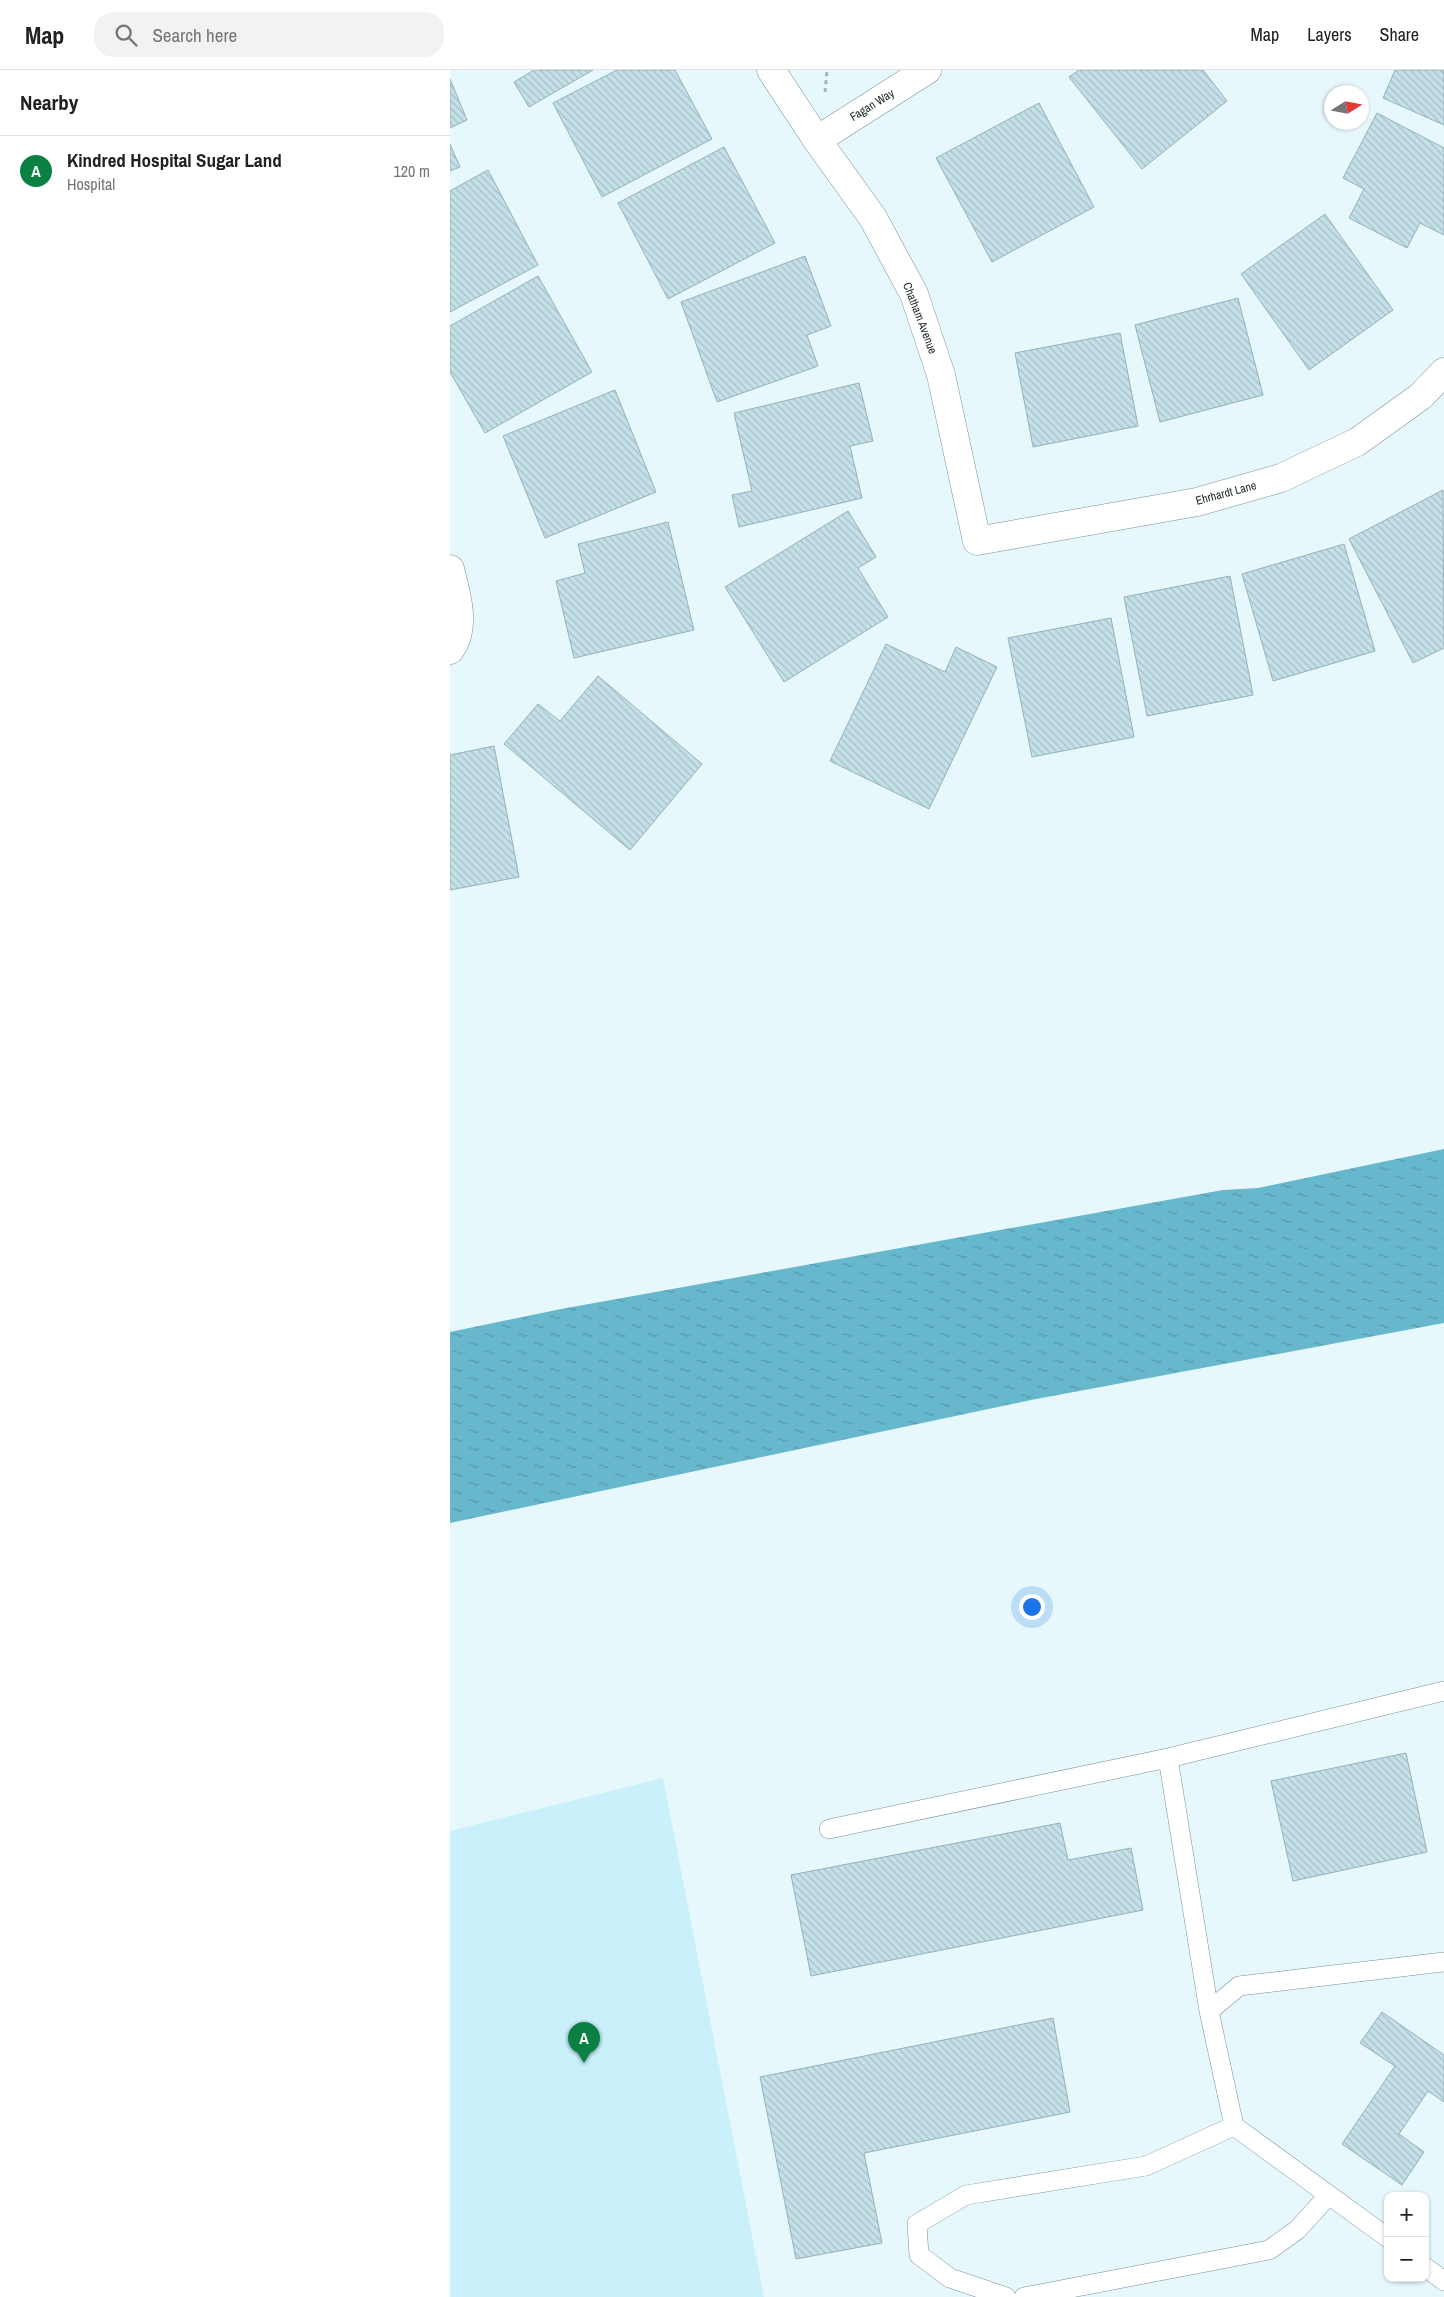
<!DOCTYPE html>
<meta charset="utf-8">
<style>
body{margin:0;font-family:"Archivo Narrow",sans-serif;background:#f2f2f2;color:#202124}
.controls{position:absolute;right:15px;bottom:15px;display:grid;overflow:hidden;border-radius:10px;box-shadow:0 1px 4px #0004}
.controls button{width:45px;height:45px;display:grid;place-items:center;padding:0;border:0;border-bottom:1px solid #e0e0e0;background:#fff;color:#202124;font:25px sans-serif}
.compass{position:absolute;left:874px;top:15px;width:45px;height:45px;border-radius:50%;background:#fff;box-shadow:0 1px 4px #0004;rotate:79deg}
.you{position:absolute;left:581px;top:1536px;width:18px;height:18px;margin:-12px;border:4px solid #fff;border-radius:50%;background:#1a73e8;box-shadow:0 0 0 8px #1a73e833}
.badge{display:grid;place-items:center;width:32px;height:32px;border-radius:50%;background:#0b8043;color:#fff;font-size:16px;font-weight:700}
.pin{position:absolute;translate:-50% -41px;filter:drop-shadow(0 1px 2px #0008)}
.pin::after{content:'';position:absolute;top:26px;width:18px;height:15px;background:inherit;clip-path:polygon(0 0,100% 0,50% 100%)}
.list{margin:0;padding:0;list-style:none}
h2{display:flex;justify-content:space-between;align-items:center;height:65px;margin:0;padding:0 20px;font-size:21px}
h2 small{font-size:16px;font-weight:400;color:#757577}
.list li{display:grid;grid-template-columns:32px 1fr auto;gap:15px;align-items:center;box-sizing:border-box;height:70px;padding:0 20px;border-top:1px solid #e0e0e0}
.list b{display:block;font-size:19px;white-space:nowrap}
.list p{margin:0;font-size:16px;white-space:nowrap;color:#757577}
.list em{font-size:16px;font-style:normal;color:#757577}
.icon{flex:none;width:28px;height:28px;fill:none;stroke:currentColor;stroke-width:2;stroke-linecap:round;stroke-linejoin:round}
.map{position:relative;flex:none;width:994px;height:2227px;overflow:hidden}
header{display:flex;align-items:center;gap:30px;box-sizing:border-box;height:70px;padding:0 25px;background:#fff;border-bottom:1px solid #e0e0e0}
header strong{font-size:24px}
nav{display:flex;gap:28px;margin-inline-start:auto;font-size:18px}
.search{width:350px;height:45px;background:#f2f2f2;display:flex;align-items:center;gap:12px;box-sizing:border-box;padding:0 18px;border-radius:20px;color:#757577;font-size:19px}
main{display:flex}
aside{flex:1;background:#fff}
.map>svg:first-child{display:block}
.built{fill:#caf0fb}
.water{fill:url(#water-ripples)}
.building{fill:url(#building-back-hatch);stroke:#95b1b8}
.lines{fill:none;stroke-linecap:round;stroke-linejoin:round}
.lane-casing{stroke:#779199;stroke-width:20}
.street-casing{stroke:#779199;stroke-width:29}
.path{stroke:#a6b5b9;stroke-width:3;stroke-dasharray:4 4;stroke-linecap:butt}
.lane{stroke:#fff;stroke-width:19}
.street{stroke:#fff;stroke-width:28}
.labels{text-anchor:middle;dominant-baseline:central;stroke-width:5;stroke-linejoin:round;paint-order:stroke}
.street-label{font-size:12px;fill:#1e292b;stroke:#fff}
</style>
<header>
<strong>Map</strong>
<div class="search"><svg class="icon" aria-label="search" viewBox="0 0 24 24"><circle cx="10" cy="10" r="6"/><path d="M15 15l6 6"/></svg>Search here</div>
<nav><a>Map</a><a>Layers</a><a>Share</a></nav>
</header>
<main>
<aside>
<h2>Nearby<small></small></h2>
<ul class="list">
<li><span class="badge">A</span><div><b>Kindred Hospital Sugar Land</b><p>Hospital</p></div><em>120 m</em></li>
</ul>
</aside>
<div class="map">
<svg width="994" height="2227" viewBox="0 0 994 2227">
<defs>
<pattern id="water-ripples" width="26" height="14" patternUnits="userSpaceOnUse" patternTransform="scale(1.25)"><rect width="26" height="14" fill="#68b8cd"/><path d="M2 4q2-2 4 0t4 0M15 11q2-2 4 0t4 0" fill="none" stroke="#5596a7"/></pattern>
<pattern id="building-back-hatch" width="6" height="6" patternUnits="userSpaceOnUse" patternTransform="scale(1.25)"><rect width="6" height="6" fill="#c4e0e8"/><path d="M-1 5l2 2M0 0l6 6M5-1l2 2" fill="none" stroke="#a8c0c7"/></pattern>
</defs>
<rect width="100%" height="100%" fill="#e7f8fc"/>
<path class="built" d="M213,1708L314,2227H0V1761Z"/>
<path class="water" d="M994,1079V1253L581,1330L0,1453V1262L111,1239L773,1120L808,1118Z"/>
<path class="building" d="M84,0H143L79,37L64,12Z
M167,0H225L262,69L152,127L103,33Z
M629,0H753L777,31L692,99L619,7Z
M945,0H994V55L933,28Z
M0,9L17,50L0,58Z
M589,33L644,137L542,192L486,88Z
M927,43L994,78V165L970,153L957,178L899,148L914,119L893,108Z
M0,74L10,97L0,101Z
M274,77L325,173L218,229L168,133Z
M38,100L88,195L0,242V121Z
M875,144L943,240L859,300L791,204Z
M355,186L381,256L357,265L368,296L267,332L231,232Z
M88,206L142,302L35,363L0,302V256Z
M788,228L813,325L710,352L685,255Z
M670,263L688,356L583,377L565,283Z
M409,313L423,371L400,376L412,428L289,457L282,425L302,421L284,343Z
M165,320L206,422L95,468L53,366Z
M993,420L994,578L963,593L899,469Z
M398,441L426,487L408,498L438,547L334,612L275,517Z
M218,452L244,560L124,588L106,511L135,503L128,474Z
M894,474L925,581L823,611L792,504Z
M780,506L803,625L697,646L674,527Z
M661,548L684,667L582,687L558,568Z
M436,574L495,602L506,577L547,597L479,739L380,691Z
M148,606L252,694L180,780L54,674L88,634L110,651Z
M44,676L69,807L0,820V685Z
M956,1683L977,1782L843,1811L821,1711Z
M610,1753L618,1790L681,1778L693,1840L361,1906L341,1805Z
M932,1942L994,1985V2032L978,2021L949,2064L974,2082L952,2115L892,2074L945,1996L910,1973Z
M603,1948L620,2042L414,2083L432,2173L346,2189L310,2007Z"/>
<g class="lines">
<g class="lane-casing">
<path id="lane" d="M718,1688L759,1941L784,2056L938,2168
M379,1759L718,1688L994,1621
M759,1941L789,1916L994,1892
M975,2197L994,2211
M556,2227L500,2208L469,2185L467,2154L516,2125L696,2096L784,2056
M574,2227L819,2180L847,2160L879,2125"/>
</g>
<g class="street-casing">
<path id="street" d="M321,0L367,70L423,148L464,224L491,305L527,471L747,432L831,408L907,372L971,326L994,302
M367,70L477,0
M0,499C6,522 17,558 0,580"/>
</g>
<path class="path" d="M375,22L377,0"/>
<use href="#lane" class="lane"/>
<use href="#street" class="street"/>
</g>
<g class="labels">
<g class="street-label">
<text transform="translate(422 35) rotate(-32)">Fagan Way</text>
<text transform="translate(470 248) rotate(69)">Chatham Avenue</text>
<text transform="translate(776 423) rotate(-15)">Ehrhardt Lane</text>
</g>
</g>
</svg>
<div class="controls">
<button>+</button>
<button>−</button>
</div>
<svg class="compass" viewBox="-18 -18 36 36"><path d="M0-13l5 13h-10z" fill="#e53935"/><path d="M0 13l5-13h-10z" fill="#757577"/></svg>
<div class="you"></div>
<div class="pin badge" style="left:134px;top:1993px">A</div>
</div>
</main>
